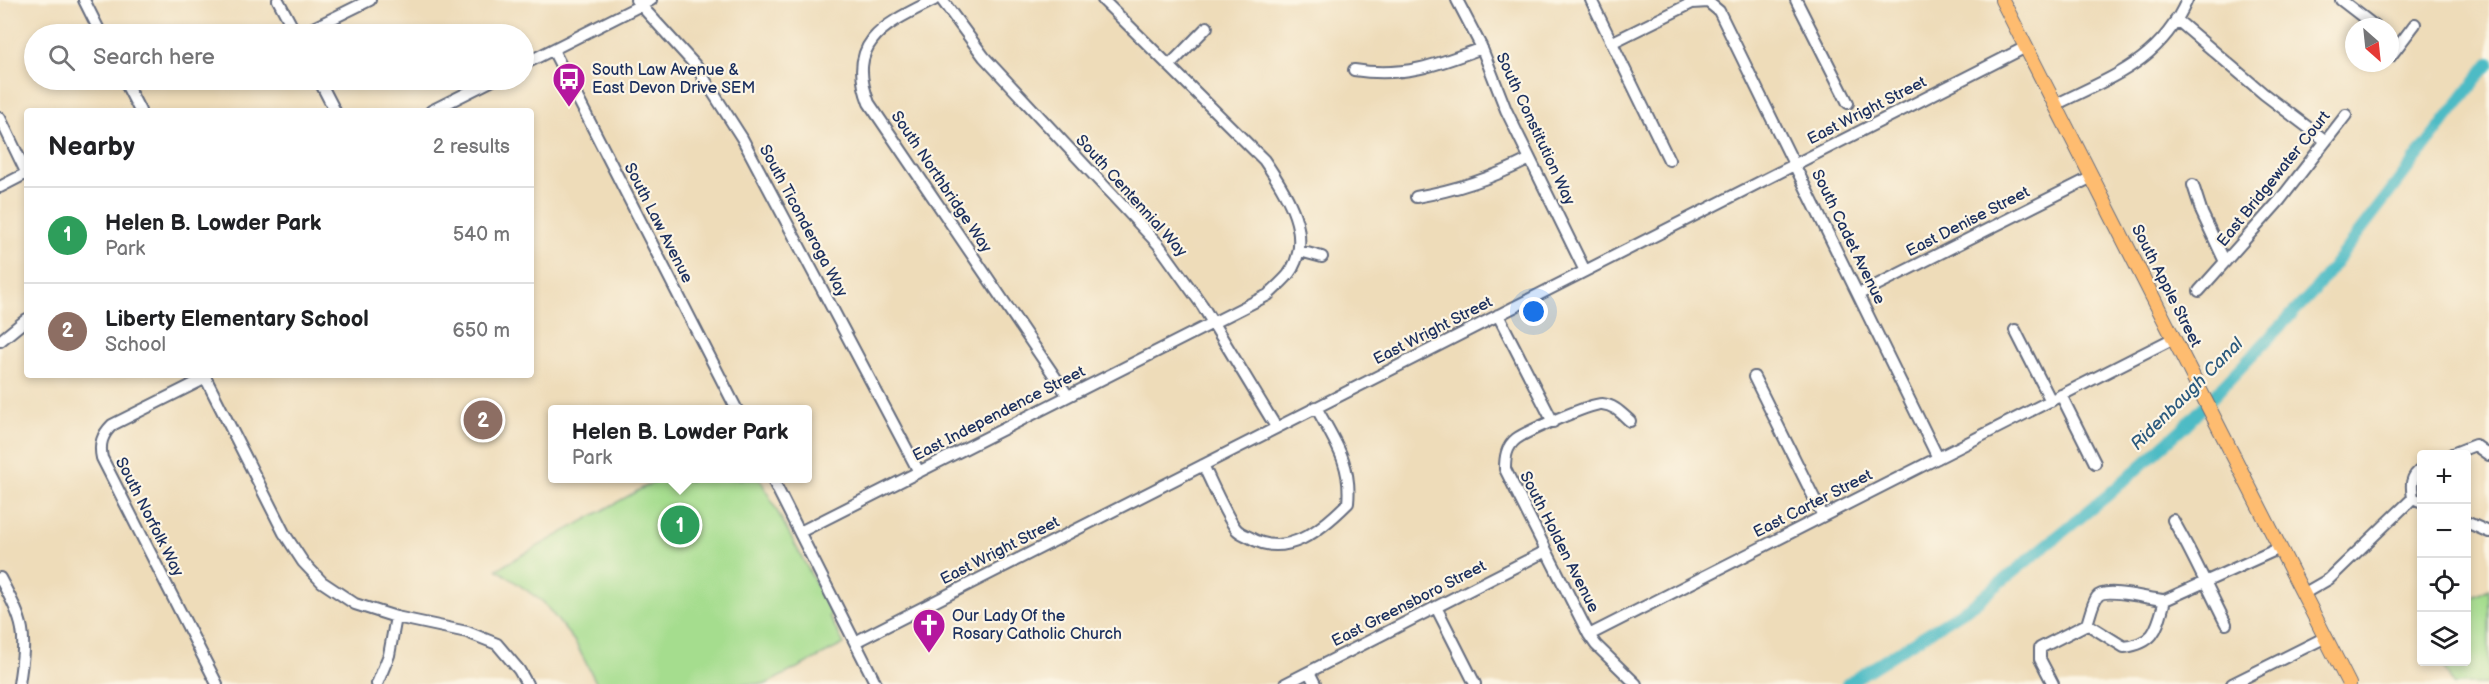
<!DOCTYPE html>
<meta charset="utf-8">
<style>
body{margin:0;font-family:"Balsamiq Sans",sans-serif;background:#f6f6f6;color:#202124}
.controls{position:absolute;right:18px;bottom:18px;display:grid;overflow:hidden;border-radius:6px;box-shadow:0 3px 9px #0003}
.controls button{width:54px;height:54px;display:grid;place-items:center;padding:0;border:0;border-bottom:2px solid #e0e0e0;background:#fff;color:#202124;font:30px sans-serif}
.compass{position:absolute;left:2345px;top:18px;width:54px;height:54px;border-radius:50%;background:#fff;box-shadow:0 3px 9px #0003;rotate:153deg}
.you{position:absolute;left:1534px;top:312px;width:21px;height:21px;margin:-15px;border:4px solid #fff;border-radius:50%;background:#1a73e8;box-shadow:0 0 0 9px #1a73e833}
.badge{display:grid;place-items:center;width:39px;height:39px;border-radius:50%;background:#ea580c;color:#fff;font-size:20px;font-weight:700}
.pin{position:absolute;translate:-50% -50%;border:3px solid #fff;box-shadow:0 2px 6px #0006}
.popup{position:absolute;left:548px;top:405px;width:264px;height:78px;box-sizing:border-box;display:grid;place-content:center;border-radius:6px;background:#fff;filter:drop-shadow(0 2px 4px #0005);font-size:20px;white-space:nowrap;color:#757577}
.popup b{font-size:22px;color:#202124}
.popup::after{content:'';position:absolute;left:50%;top:100%;margin-left:-12px;border:12px solid transparent;border-top-color:#fff}
.list{margin:0;padding:0;list-style:none}
h2{display:flex;justify-content:space-between;align-items:center;height:78px;margin:0;padding:0 24px;font-size:26px}
h2 small{font-size:20px;font-weight:400;color:#757577}
.list li{display:grid;grid-template-columns:39px 1fr auto;gap:18px;align-items:center;box-sizing:border-box;height:96px;padding:0 24px;border-top:2px solid #e0e0e0}
.list b{display:block;font-size:22px;white-space:nowrap}
.list p{margin:0;font-size:20px;white-space:nowrap;color:#757577}
.list em{font-size:20px;font-style:normal;color:#757577}
.icon{flex:none;width:33px;height:33px;fill:none;stroke:currentColor;stroke-width:2;stroke-linecap:round;stroke-linejoin:round}
.map{position:relative;flex:none;width:2489px;height:684px;overflow:hidden}
.search{position:absolute;background:#fff;box-shadow:0 3px 9px #0003;left:24px;top:24px;width:510px;height:66px;display:flex;align-items:center;gap:15px;box-sizing:border-box;padding:0 21px;border-radius:33px;color:#757577;font-size:22px}
.panel{position:absolute;background:#fff;box-shadow:0 3px 9px #0003;left:24px;top:108px;width:510px;height:270px;border-radius:6px}
.map>svg:first-child{display:block}
.green{fill:#a5dd8e;stroke:#608676;stroke-width:1.5}
.lines{fill:none;stroke-linecap:round;stroke-linejoin:round}
.canal{stroke:#4dbbc5;stroke-width:12}
.minor-casing{stroke:#656c7e;stroke-width:14}
.major-casing{stroke:#656c7e;stroke-width:16}
.minor{stroke:#fff;stroke-width:10}
.major{stroke:#febc70;stroke-width:14}
.labels{text-anchor:middle;dominant-baseline:central;stroke-width:4.5;stroke-linejoin:round;paint-order:stroke}
.poi-label{font-size:16px;fill:#1b2f5e;stroke:#fcf5e5;text-anchor:start}
.street-label{font-size:16px;fill:#1b2f5e;stroke:#fcf5e5}
.water-label{font-size:18px;font-style:italic;fill:#2a597d;stroke:#fcf5e5}
</style>
<div class="map">
<svg width="2489" height="684" viewBox="0 0 2489 684">
<rect width="100%" height="100%" fill="#fcf5e5"/>
<filter id="ink" filterUnits="userSpaceOnUse"><feTurbulence type="fractalNoise" baseFrequency=".0167" numOctaves="2"/><feDisplacementMap in="SourceGraphic" scale="12" xChannelSelector="R" yChannelSelector="G"/><feConvolveMatrix kernelMatrix="1 2 1 2 8 2 1 2 1" color-interpolation-filters="sRGB"/></filter>
<filter id="wash" filterUnits="userSpaceOnUse"><feTurbulence type="fractalNoise" baseFrequency=".008" numOctaves="4" result="noise"/><feDisplacementMap in="SourceGraphic" scale="24" xChannelSelector="R" yChannelSelector="G"/><feGaussianBlur stdDeviation="1.35" result="paint"/><feColorMatrix in="noise" values="0 0 0 0 0 0 0 0 0 0 0 0 0 0 0 0 0 1.4 0 .05"/><feComposite in="paint" operator="in"/></filter>
<g filter="url(#wash)">
<rect width="100%" height="100%" fill="#eedcb9"/>
<path class="green" d="M695,478L760,479L832,614L829,616L844,644L766,684H597L575,642L543,602L497,569L659,479H688L689,481Z
M2489,589V684H2453L2441,662H2466L2467,600Z"/>
<g class="lines">
<path class="canal" d="M1847,684L1974,604L2108,495L2185,426L2314,291L2489,63"/>
</g>
</g>
<g filter="url(#ink)">
<g class="lines">
<g class="minor-casing">
<path id="minor" d="M84,0L101,34
M278,0L296,34
M636,0L696,66L742,138L919,472
M934,0C886,24 845,41 869,103L1068,396
M942,0L984,57L1158,244L1202,305L1276,427
M1457,0L1481,46L1506,110L1585,271
M1591,0L1669,160
M1796,0L1848,103
M2341,0L2376,27
M2176,19L2264,94L2326,141
M301,34L370,0
M1613,42L1692,3L1708,2L1719,11L1938,458
M553,50L737,410
M2390,57L2415,24
M524,64L651,0
M1169,66L1207,27
M1354,70C1403,78 1437,65 1482,48
M124,80L140,111
M319,80L335,111
M2055,105C2111,77 2160,62 2187,0
M431,111L493,80
M0,118L27,174
M2193,185L2202,213L2225,262
M0,187L27,173
M1416,197C1457,190 1493,178 1530,159
M1300,251L1322,257
M2199,291L2280,200L2346,115
M1859,294L2092,177
M1498,315L1553,422
M2015,330L2051,401
M0,341L27,319
M204,375L284,533L303,562L322,582L355,604L396,617L467,632L497,644L519,670L527,684
M1754,377L1823,516
M206,378L112,425C102,435 99,444 102,458L217,684
M2061,395L2095,463
M1630,421C1621,413 1614,405 1602,404C1592,403 1525,432 1516,439C1506,447 1505,458 1505,469L1589,635L1596,645L1636,684
M2452,454L2475,445L2489,455
M1203,465C1210,479 1228,521 1237,530C1240,533 1245,535 1249,537C1286,560 1322,529 1348,503C1352,463 1334,441 1316,407
M2422,469C2410,476 2411,486 2413,498L2422,502
M772,478L876,684
M2173,520C2193,554 2208,589 2226,624
M2466,522L2489,532
M800,532L1268,295C1274,289 1282,282 1288,275C1316,238 1286,192 1264,160L1103,0
M0,578C25,625 27,631 19,684
M2303,594L2329,579L2413,498
M1436,607L1475,684
M2087,624L2124,647C2156,643 2157,628 2165,600
M1589,635L2174,338
M855,642L2026,47
M1309,672L1315,684
M377,684L389,655L396,617
M1285,684L1546,551
M2053,684L2040,659V648L2087,624C2090,616 2092,604 2097,597C2105,586 2151,600 2165,600L2280,548
M2232,684L2326,637"/>
</g>
<g class="major-casing">
<path id="major" d="M2002,0L2349,684"/>
</g>
<use href="#minor" class="minor"/>
<use href="#major" class="major"/>
</g>
</g>
<defs>
<g id="bus-pin" transform="scale(1.725)"><path d="M0 17L-7.5 6A9.5 9.5 0 1 1 7.5 6Z" fill="#b5179e" stroke="#fcf5e5"/><path d="M-5-6H5V4H4V6H2V4H-2V6H-4V4H-5ZM-3.5-4V0h7V-4ZM-3.5 1.2v1.5H-2V1.2ZM2 1.2v1.5H3.5V1.2Z" fill="#fff"/></g>
<g id="church-pin" transform="scale(1.725)"><path d="M0 17L-7.5 6A9.5 9.5 0 1 1 7.5 6Z" fill="#b5179e" stroke="#fcf5e5"/><path d="M-1.2-6h2.4v3.5h3.3v2.4h-3.3V6h-2.4V-.1h-3.3v-2.4h3.3Z" fill="#fff"/></g>
</defs>
<g fill-rule="evenodd">
<use href="#bus-pin" x="569" y="79"/>
<use href="#church-pin" x="929" y="625"/>
</g>
<g class="labels">
<g class="poi-label">
<text x="592" y="70">South Law Avenue &amp;<tspan x="592" dy="18">East Devon Drive SEM</tspan></text>
<text x="952" y="616">Our Lady Of the<tspan x="952" dy="18">Rosary Catholic Church</tspan></text>
</g>
<g class="street-label">
<text transform="translate(1867 111) rotate(-27)">East Wright Street</text>
<text transform="translate(1535 129) rotate(65)">South Constitution Way</text>
<text transform="translate(2274 179) rotate(-51)">East Bridgewater Court</text>
<text transform="translate(941 182) rotate(56)">South Northbridge Way</text>
<text transform="translate(1131 196) rotate(48)">South Centennial Way</text>
<text transform="translate(803 221) rotate(62)">South Ticonderoga Way</text>
<text transform="translate(1968 222) rotate(-27)">East Denise Street</text>
<text transform="translate(658 223) rotate(63)">South Law Avenue</text>
<text transform="translate(1848 237) rotate(64)">South Cadet Avenue</text>
<text transform="translate(2166 286) rotate(63)">South Apple Street</text>
<text transform="translate(1433 331) rotate(-27)">East Wright Street</text>
<text transform="translate(999 414) rotate(-27)">East Independence Street</text>
<text transform="translate(1813 504) rotate(-27)">East Carter Street</text>
<text transform="translate(149 517) rotate(63)">South Norfolk Way</text>
<text transform="translate(1559 542) rotate(63)">South Holden Avenue</text>
<text transform="translate(1000 551) rotate(-27)">East Wright Street</text>
<text transform="translate(1409 604) rotate(-27)">East Greensboro Street</text>
</g>
<g class="water-label">
<text transform="translate(2187 394) rotate(-45)">Ridenbaugh Canal</text>
</g>
</g>
</svg>
<div class="controls">
<button>+</button>
<button>−</button>
<button><svg class="icon" aria-label="locate" viewBox="0 0 24 24"><circle cx="12" cy="12" r="6"/><path d="M12 2v4M12 18v4M2 12h4M18 12h4"/></svg></button>
<button><svg class="icon" aria-label="layers" viewBox="0 0 24 24"><path d="M12 4l9 5-9 5-9-5zM3 14l9 5 9-5"/></svg></button>
</div>
<svg class="compass" viewBox="-18 -18 36 36"><path d="M0-13l5 13h-10z" fill="#e53935"/><path d="M0 13l5-13h-10z" fill="#757577"/></svg>
<div class="you"></div>
<div class="pin badge" style="left:680px;top:525px;background:#2e9e5b">1</div>
<div class="popup"><b>Helen B. Lowder Park</b>Park</div>
<div class="pin badge" style="left:483px;top:420px;background:#8d6e63">2</div>
<div class="search"><svg class="icon" aria-label="search" viewBox="0 0 24 24"><circle cx="10" cy="10" r="6"/><path d="M15 15l6 6"/></svg>Search here</div>
<section class="panel">
<h2>Nearby<small>2 results</small></h2>
<ul class="list">
<li><span class="badge" style="background:#2e9e5b">1</span><div><b>Helen B. Lowder Park</b><p>Park</p></div><em>540 m</em></li>
<li><span class="badge" style="background:#8d6e63">2</span><div><b>Liberty Elementary School</b><p>School</p></div><em>650 m</em></li>
</ul>
</section>
</div>
